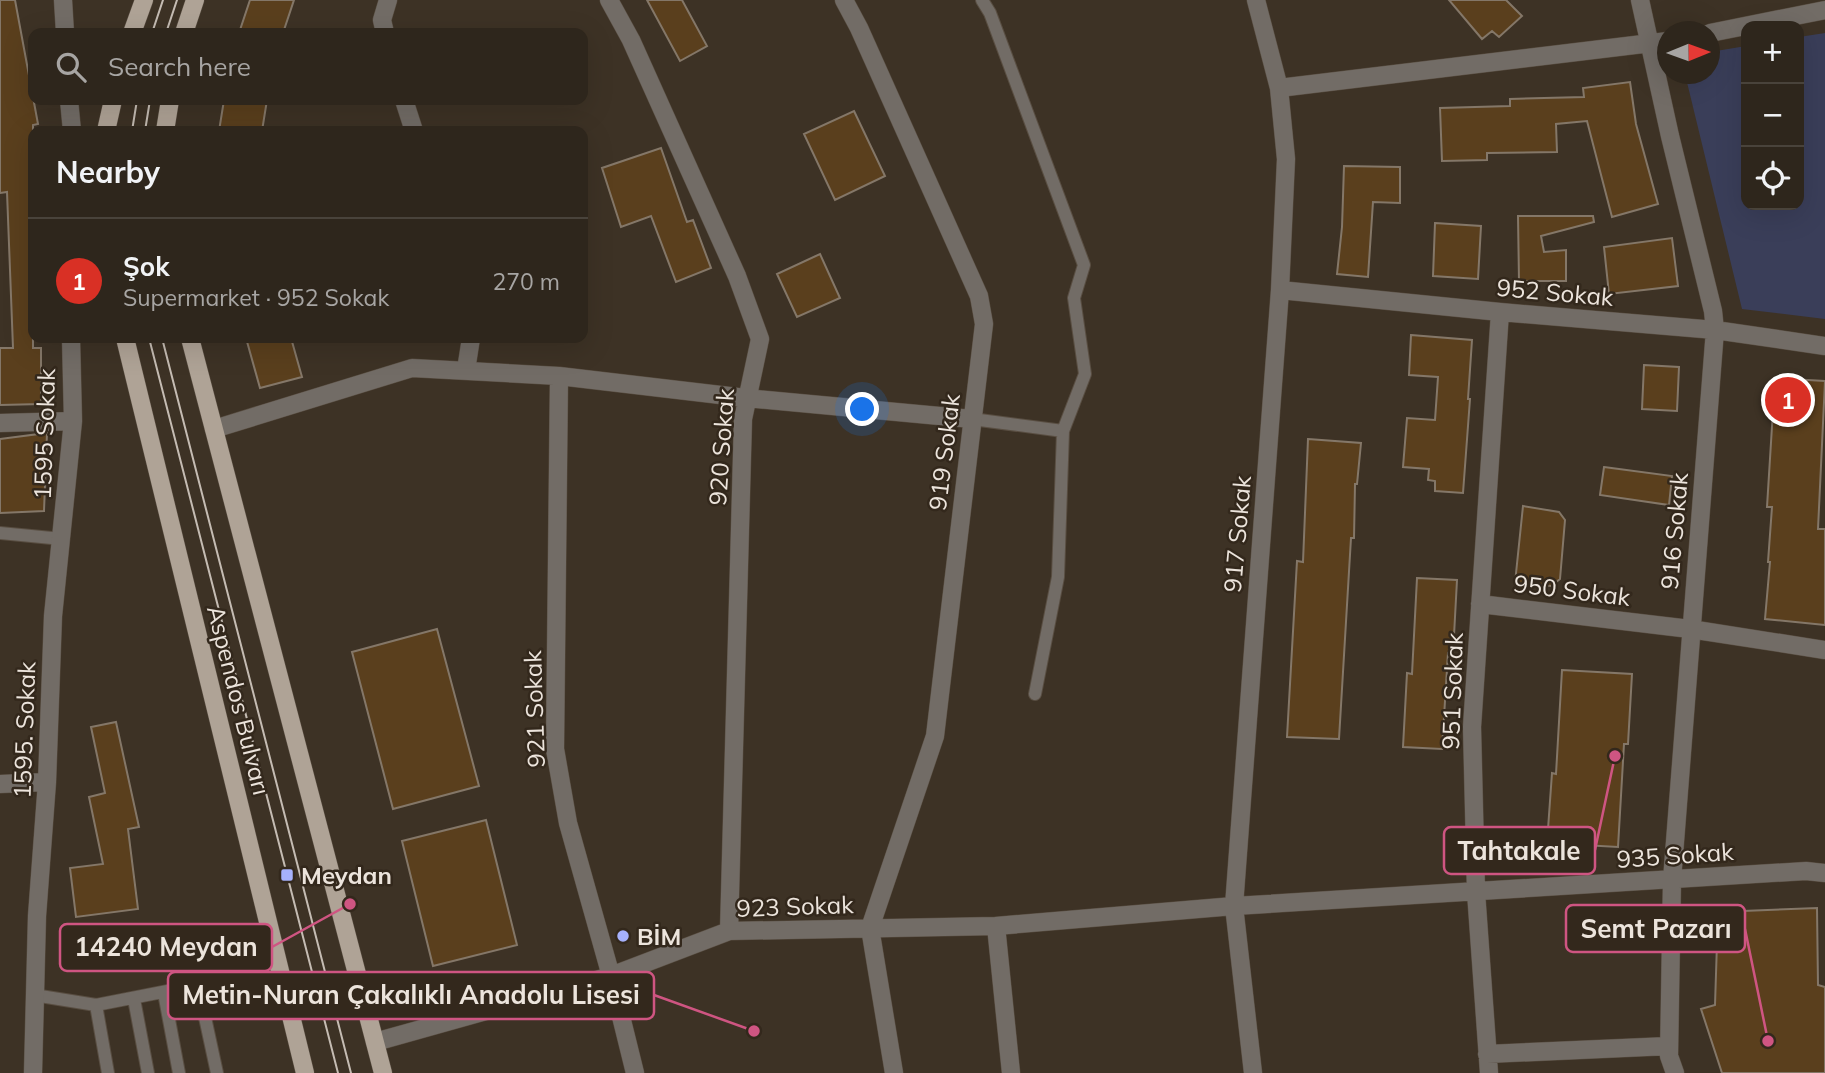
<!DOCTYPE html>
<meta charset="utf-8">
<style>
body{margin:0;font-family:Mulish,sans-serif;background:#362e25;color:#f1f3f6}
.controls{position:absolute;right:21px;top:21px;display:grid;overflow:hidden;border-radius:14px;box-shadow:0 7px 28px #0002}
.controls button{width:63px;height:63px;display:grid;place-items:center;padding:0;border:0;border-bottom:2px solid #49433b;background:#2e261c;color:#f1f3f6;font:35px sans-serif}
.compass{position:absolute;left:1657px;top:21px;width:63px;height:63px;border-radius:50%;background:#2e261c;box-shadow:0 7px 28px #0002;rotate:89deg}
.you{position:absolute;left:863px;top:410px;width:24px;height:24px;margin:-18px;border:5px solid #fff;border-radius:50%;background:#1a73e8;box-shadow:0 0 0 10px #1a73e833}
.badge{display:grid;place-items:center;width:46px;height:46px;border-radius:50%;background:#d93025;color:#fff;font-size:23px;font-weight:700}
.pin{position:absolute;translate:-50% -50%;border:4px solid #fff;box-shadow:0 2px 7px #0006}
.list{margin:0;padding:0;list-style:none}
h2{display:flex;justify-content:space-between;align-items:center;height:91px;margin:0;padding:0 28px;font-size:30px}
h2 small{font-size:23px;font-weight:400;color:#a7a5a3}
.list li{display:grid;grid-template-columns:46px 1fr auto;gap:21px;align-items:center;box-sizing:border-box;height:126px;padding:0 28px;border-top:2px solid #49433b}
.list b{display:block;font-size:26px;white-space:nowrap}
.list p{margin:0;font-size:23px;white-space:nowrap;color:#a7a5a3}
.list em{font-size:23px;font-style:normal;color:#a7a5a3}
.icon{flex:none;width:38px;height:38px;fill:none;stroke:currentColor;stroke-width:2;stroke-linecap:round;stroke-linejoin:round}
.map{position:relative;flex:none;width:1825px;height:1073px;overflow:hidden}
.search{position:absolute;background:#2e261c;box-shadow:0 7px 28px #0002;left:28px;top:28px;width:560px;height:77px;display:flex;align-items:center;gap:18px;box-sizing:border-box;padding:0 24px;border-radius:14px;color:#a7a5a3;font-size:26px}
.panel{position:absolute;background:#2e261c;box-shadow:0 7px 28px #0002;left:28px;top:126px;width:560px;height:217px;border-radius:14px}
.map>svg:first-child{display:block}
.green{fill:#3a3e59}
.building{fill:#5a3f1d;stroke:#847768;stroke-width:2}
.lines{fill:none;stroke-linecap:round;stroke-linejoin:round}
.lane-casing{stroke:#594e42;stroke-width:14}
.street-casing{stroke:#594e42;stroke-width:19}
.primary-casing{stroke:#594e42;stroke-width:19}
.lane{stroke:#726c66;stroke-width:12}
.street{stroke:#726c66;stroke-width:18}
.primary{stroke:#afa396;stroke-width:18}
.tram{stroke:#c5bcb3;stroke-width:2}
.poi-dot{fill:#a6b1fc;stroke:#33281c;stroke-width:2.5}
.labels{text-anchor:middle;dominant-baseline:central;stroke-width:5;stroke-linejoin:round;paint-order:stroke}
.street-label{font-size:24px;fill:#ece4dc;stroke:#33281c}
.poi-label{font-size:24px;font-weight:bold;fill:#ece4dc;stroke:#33281c;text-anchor:start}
.leader{fill:none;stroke:#cf5582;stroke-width:2.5}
.callout-dot{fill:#cf5582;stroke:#33281c;stroke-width:2.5}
.callout{fill:#33281c;stroke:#cf5582;stroke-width:2.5}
.callout-label{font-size:26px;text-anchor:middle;font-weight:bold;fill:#ece4dc}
</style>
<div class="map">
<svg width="1825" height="1073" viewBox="0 0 1825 1073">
<rect width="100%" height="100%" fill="#3d3225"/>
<path class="green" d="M1825,33V319L1742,309L1685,74H1710V52L1746,46V205H1799V37Z"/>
<path class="building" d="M0,0H15L38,124L33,125V348H41V404L0,405V348H13L7,192L0,193Z
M250,0H294L283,33H239Z
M647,0H682L707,46L680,61Z
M1449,0H1506L1522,16L1499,37L1492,31L1482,39Z
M1630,82L1636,124L1658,204L1612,217L1587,121L1556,124L1557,152L1487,153V160L1442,161L1440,108L1510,106V99L1584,97L1583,88Z
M224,100H267L262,131H219Z
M854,111L885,176L835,200L804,134Z
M661,148L687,222L693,220L711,268L676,282L651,216L621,227L602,168Z
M1344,166L1400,167V203L1373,202L1368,277L1337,274L1342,227Z
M1518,216H1593L1594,222L1541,236L1544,252L1566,250V281H1519Z
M1435,223L1481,226L1478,279L1433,276Z
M1672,238L1678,286L1609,294L1604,247Z
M820,254L840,298L797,317L777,274Z
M1411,335L1472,340L1468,399H1470L1463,493L1435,491V481L1428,480L1429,469L1403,467L1407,418L1435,420L1438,377L1409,375Z
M246,338H291L302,377L260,388Z
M1644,365L1679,367L1677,411L1642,409Z
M1775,378L1825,381L1818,529H1825V625L1765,619L1770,562H1768L1772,507H1767Z
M47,433L44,511L0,513V439Z
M1308,439L1361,443L1357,484H1355L1354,538H1351L1339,739L1287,737L1297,561L1303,562Z
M1604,467L1672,476L1669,505L1600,495Z
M1523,506L1559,512L1565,520L1560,579L1551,586L1515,583Z
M1417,578L1457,580L1453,654L1448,653L1442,749L1403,747L1407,673L1412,674Z
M437,629L479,786L393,809L352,652Z
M1562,670L1632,674L1628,744H1624L1618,847L1547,843L1552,773L1556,774Z
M116,722L139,827L128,829L138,909L76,917L70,868L103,864L89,797L105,793L91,727Z
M486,820L517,945L433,966L402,841Z
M1817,908L1818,985L1825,987V1073H1722L1701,1009L1715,1005L1718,912Z"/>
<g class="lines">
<g class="lane-casing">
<path id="lane" d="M982,0L990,13L1084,265L1074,298L1085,374L1063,431L1058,577L1035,694
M972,419L1063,431
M0,533L62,539
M164,993L179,1073
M34,995L96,1005L198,985L217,1073
M134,999L148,1073
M96,1005L108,1073"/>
</g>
<g class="street-casing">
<path id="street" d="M63,0L65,33
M609,0L631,40L737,276L760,339L743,419L729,931
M844,0L859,28L979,296L984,324L935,736L870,928L894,1073
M1640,0L1670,136L1713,311L1715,330L1672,880L1669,1056L1675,1073
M385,33L382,20L388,0
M1710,33L1825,10
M1279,88L1668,41
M69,100L72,131
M404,100L414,131
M1280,290L1500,312L1715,330L1825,346
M466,370L471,338
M559,376L555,749L568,823L611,976L635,1073
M0,423L73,421
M214,429L412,368L559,376L746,398L972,419
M1480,604L1690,629L1825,650
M0,784L47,782
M996,926L1011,1073
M375,1042L611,976L729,931L996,926L1234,906L1806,871L1825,873
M1487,1054L1669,1046
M33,1073L37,916L47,782L53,616L73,421L71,338
M1253,1073L1234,906L1280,290L1286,159L1279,88L1256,0
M1489,1073L1476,892L1472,727L1500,312"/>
</g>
<g class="primary-casing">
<path id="primary" d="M132,33L144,0
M184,33L195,0
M106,131L113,100
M165,131L170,100
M125,338L305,1073
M190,338L383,1073"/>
</g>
<use href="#lane" class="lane"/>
<use href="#street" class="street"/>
<use href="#primary" class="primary"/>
<path class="tram" d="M152,33L163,0
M166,33L177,0
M132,131L137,100
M145,131L150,100
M149,338L338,1073
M162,338L351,1073"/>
</g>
<g class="poi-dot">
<rect x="280" y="868" width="14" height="14" rx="3.5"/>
<circle cx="623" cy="936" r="7"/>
</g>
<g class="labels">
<g class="street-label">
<text transform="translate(1555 292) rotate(5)">952 Sokak</text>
<text transform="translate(44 434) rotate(-88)">1595 Sokak</text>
<text transform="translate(721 447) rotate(-86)">920 Sokak</text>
<text transform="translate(944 452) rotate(-83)">919 Sokak</text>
<text transform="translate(1674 531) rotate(-85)">916 Sokak</text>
<text transform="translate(1237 534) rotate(-85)">917 Sokak</text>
<text transform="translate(1572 590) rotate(7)">950 Sokak</text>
<text transform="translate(1452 691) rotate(-88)">951 Sokak</text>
<text transform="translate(239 700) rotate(76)">Aspendos Bulvarı</text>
<text transform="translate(534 709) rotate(-92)">921 Sokak</text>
<text transform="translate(24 730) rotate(-88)">1595. Sokak</text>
<text transform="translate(1675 855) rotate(-4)">935 Sokak</text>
<text transform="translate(795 906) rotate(-2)">923 Sokak</text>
</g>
<g class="poi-label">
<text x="301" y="875">Meydan</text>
<text x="637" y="936">BİM</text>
</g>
</g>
<path class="leader" d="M1615 756L1595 850M1768 1041L1745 929M350 904L272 947M754 1031L654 995"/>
<g class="callout-dot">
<circle cx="1615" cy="756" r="7"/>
<circle cx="1768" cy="1041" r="7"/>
<circle cx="350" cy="904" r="7"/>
<circle cx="754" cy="1031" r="7"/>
</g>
<g class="callout">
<rect x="1444" y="827" width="151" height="47" rx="7"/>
<rect x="1566" y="905" width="179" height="47" rx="7"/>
<rect x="60" y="924" width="212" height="47" rx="7"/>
<rect x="168" y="972" width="486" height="47" rx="7"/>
</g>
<g class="callout-label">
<text x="1519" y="860">Tahtakale</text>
<text x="1656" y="938">Semt Pazarı</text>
<text x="166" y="956">14240 Meydan</text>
<text x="411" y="1004">Metin-Nuran Çakalıklı Anadolu Lisesi</text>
</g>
</svg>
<div class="controls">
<button>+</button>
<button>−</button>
<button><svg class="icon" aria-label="locate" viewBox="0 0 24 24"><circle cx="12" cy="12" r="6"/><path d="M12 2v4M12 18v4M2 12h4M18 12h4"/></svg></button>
</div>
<svg class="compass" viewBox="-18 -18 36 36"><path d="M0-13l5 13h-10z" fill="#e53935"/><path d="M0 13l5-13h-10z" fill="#a7a5a3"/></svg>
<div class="you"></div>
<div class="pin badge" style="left:1788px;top:400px">1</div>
<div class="search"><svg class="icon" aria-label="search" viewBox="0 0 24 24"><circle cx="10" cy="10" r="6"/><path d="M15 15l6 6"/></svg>Search here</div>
<section class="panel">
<h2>Nearby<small></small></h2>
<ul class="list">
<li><span class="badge">1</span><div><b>Şok</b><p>Supermarket · 952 Sokak</p></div><em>270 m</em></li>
</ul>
</section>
</div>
